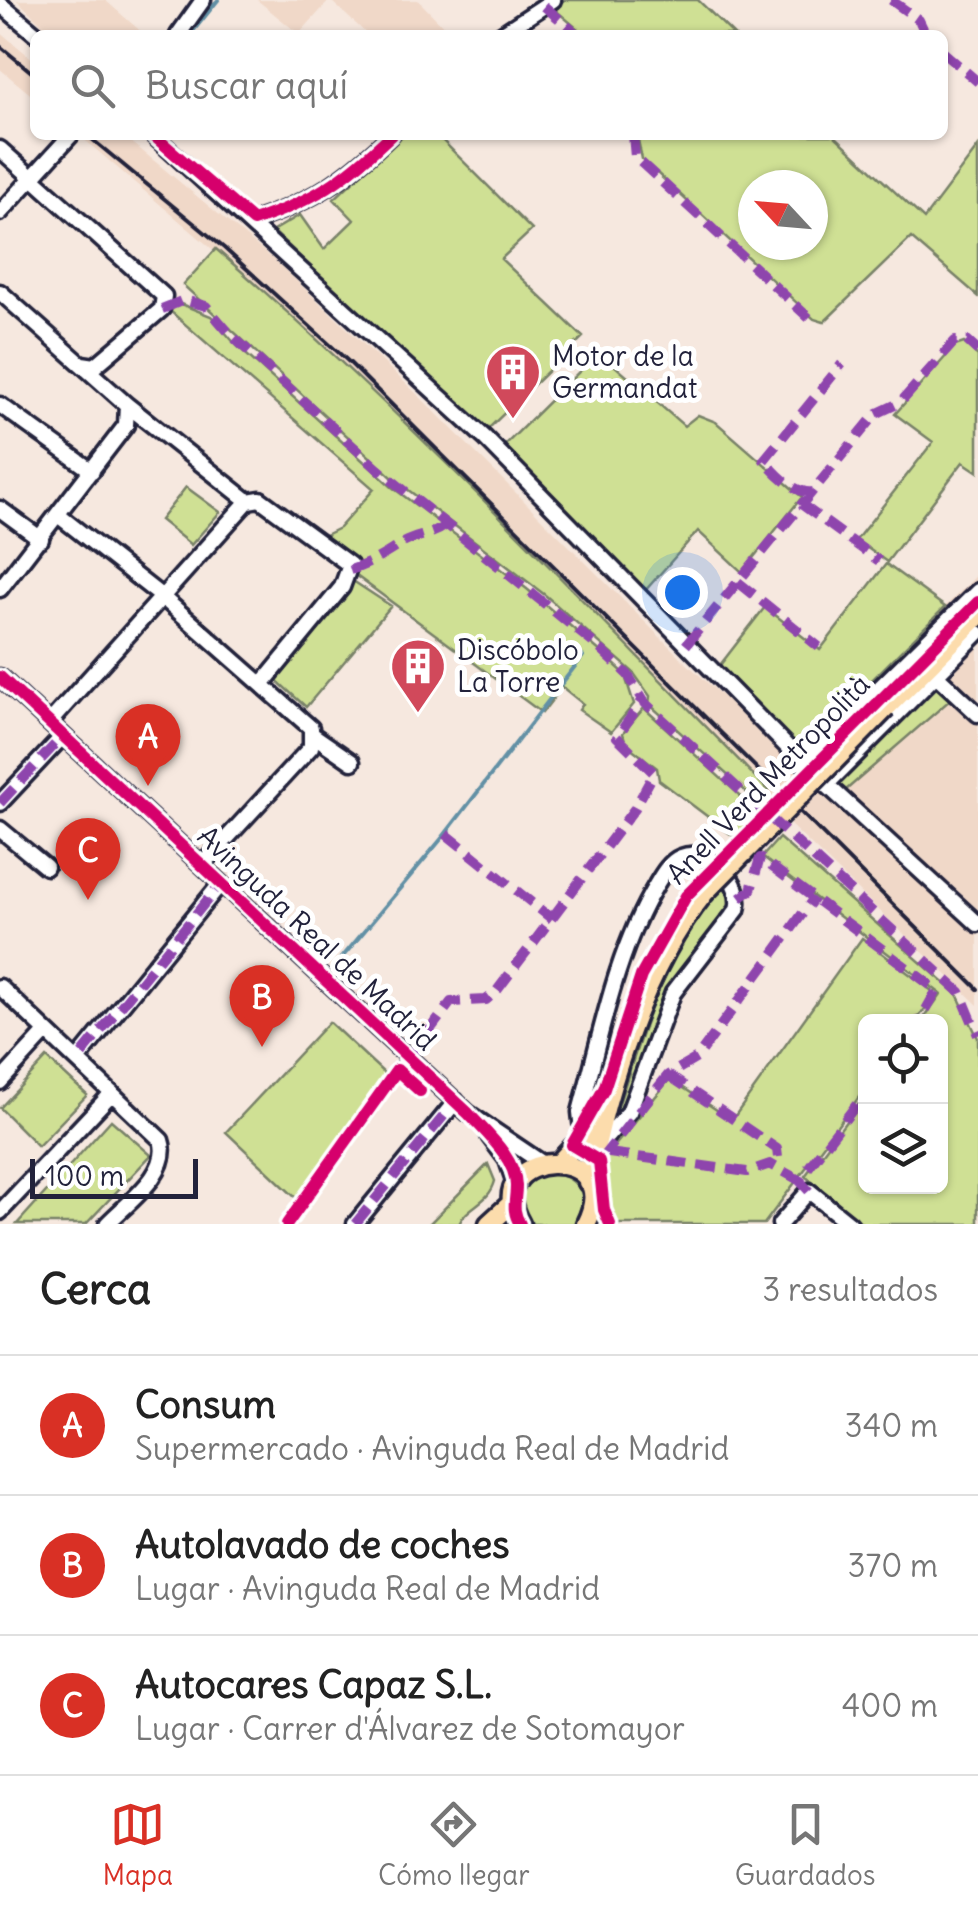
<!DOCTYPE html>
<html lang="es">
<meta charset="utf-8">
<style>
body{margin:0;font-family:Delius,sans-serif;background:#f2f2f2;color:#222}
.controls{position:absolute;right:30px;bottom:30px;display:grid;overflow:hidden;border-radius:15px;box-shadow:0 2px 8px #0004}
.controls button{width:90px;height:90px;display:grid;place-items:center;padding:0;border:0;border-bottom:2px solid #e0e0e0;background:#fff;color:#222;font:50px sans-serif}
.compass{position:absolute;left:738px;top:170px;width:90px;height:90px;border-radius:50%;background:#fff;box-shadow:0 2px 8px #0004;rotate:296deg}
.scale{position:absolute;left:30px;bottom:25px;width:168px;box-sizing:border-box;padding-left:10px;border:5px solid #22223b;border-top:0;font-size:28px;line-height:35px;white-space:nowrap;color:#22223b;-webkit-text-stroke:8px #fff;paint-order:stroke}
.you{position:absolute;left:682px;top:592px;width:35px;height:35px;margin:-25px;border:8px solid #fff;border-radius:50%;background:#1a73e8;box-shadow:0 0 0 15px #1a73e833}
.badge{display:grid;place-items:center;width:65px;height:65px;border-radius:50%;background:#d93025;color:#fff;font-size:32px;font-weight:700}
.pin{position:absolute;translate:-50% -82px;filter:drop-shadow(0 2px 5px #0008)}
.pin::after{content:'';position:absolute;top:52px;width:35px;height:30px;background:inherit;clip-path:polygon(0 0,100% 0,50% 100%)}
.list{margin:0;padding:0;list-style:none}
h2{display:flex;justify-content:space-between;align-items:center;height:130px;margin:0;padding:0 40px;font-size:42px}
h2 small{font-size:32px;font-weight:400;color:#767676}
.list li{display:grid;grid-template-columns:65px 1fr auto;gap:30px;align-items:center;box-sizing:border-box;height:140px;padding:0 40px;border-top:2px solid #e0e0e0}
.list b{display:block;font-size:38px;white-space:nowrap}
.list p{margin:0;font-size:32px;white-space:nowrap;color:#767676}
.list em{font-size:32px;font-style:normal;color:#767676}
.icon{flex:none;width:55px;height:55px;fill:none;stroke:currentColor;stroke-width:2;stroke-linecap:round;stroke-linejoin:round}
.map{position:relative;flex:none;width:978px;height:1224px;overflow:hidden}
.search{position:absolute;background:#fff;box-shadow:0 2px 8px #0004;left:30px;right:30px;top:30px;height:110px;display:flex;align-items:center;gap:25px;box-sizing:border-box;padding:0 35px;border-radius:15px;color:#767676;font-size:38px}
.sheet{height:550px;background:#fff}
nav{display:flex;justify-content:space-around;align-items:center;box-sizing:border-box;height:140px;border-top:2px solid #e0e0e0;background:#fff;font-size:28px;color:#767676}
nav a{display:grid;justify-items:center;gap:5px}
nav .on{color:#d93025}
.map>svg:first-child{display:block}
.built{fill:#f0d8c8}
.green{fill:#cfe094;stroke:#788168;stroke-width:2.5;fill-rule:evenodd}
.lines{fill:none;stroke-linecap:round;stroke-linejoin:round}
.stream{stroke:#6290a5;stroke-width:4}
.minor-casing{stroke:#22223b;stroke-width:21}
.major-casing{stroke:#22223b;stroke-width:25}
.minor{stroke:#fff;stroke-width:14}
.major{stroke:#fcdcac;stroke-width:18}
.rail{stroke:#22223b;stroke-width:4}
.major-bridge-casing{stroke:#22223b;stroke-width:25;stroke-linecap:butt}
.major-bridge{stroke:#fcdcac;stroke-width:18}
.quiet{stroke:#8e44ad;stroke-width:10;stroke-dasharray:20 10;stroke-linecap:butt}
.cycleway-casing{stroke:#fff;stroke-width:19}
.cycleway{stroke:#d6006c;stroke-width:12}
.labels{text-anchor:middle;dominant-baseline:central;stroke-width:10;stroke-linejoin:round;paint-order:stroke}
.poi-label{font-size:28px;fill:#22223b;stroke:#fff;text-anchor:start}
.street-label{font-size:28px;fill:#22223b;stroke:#fff}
</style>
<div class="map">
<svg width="978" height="1224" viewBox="0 0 978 1224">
<rect width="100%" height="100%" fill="#f6e8df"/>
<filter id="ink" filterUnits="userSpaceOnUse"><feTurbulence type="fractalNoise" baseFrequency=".01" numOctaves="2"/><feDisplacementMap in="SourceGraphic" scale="20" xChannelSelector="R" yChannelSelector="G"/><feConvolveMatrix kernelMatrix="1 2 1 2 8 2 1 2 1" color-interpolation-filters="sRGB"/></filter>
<g filter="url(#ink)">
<path class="built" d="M17,0H105L145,35H53Z
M257,0H418L452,35H368L330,0L299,34Z
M0,32L35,61V98L0,69Z
M79,135H123L274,260L417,394L684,661L791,759L978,574V1005L762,798L769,790L301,325Z"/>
<path class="green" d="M564,0H698L734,35H585L553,8Z
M403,135H437L532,230L501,259L583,337L485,432L273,231L300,215L324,249L354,220L334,199Z
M637,135H834L924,219L978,147V296L911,238L824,322L814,319L642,159ZM753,185H813V245H753Z
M216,249C411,418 588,607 769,791L763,798L769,805L765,809L649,704L650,696L633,672L545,595L394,479L183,285Z
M178,303L211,316L237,346L392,487L527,589L602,653L624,673L634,704L611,732L579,710L583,704L562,687L542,713L351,572V562L325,535L339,528L374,489L170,311Z
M964,343L978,356V472L963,462L887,562L856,540L933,442L895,414L955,346Z
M599,352L684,426L698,415L716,422L802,497L742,572L698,531L644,592L502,448Z
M186,487L220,512L191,545L160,520Z
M886,564L945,607L800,752L717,669L765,607L820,650Z
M353,581L391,606L306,707L275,679Z
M935,686L950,700L846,790L838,783Z
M644,708L760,814L736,838L659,780L657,768L626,744L623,733Z
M779,838L957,994L978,1038V1224H863L805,1176L865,1096L866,1186H940V1022L922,1021L941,994L762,857Z
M725,882L735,899L729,912L659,1014L632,1095L608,1134C644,1037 654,963 725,882Z
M862,938L936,994L916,1021L866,1022L865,1089L764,1224H616L609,1210L603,1160L670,1079L732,1120Z
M329,1022L386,1075L296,1198L226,1132Z
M47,1058L87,1095L38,1146L0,1108Z
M111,1120L151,1155L86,1224H17Z
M488,1164L495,1181C489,1204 467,1205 459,1224H429Z
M546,1171C576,1176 594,1194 576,1224H528C519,1199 518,1182 546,1171Z"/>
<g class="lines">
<path class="stream" d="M190,35L218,0
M340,960L443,837L583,656"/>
<g class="minor-casing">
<path id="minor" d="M0,4L37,35
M178,35L203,0
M500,35L553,0
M153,135L485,438L803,763L978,924
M0,149L164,296L162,309L95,366L82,364
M0,213L71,135
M253,221C315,200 344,180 391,135
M0,292L127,405L248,501L260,499L350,565L342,587L263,683
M0,405L92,471
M0,509L41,539
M58,515L161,596L311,728V747L202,865
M0,589L126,425L127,405
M936,675L978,714
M0,677L468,1113L542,1163
M49,723L248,501
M313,735L352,762
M803,763L978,591
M826,785L978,633
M0,803L63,736
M0,829L46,867
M0,987L161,1140C172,1172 127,1203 107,1224
M82,1054L221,883
M0,1082L46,1032
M489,1136L507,1160L516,1186
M583,1139L580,1112C601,1035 615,954 656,885C662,875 669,862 681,857C710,845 745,884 737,910L673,993L629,1112L595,1150
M0,1212L112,1093
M355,1224L456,1101
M780,1224L809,1191L850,1224"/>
</g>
<g class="major-casing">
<path id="major" d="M886,708L978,616
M560,1162L600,1118
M588,1182C607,1086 643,969 704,893
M489,1224L512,1203
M520,1224C475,1148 628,1140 586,1224"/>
</g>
<use href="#minor" class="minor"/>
<use href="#major" class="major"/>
<path class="rail" d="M0,46L35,75
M87,135L224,248L350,363L978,989"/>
<g class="major-bridge-casing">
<path id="major-bridge" d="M704,893L886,708"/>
</g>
<use href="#major-bridge" class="major-bridge"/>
<path class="quiet" d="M891,0L919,20L926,35
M544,6L578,35
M943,52L978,82
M633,135L635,157L809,318
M162,309L184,300L206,306L231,335L378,469L597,646L628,675L645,703L960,992L978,1035
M813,492C795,495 775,473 764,460L842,364
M801,504L879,561
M350,570C370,564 384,555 401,544C416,535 432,536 446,525
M738,582L819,647
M686,645L876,414L901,402L955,341H967L978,351
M0,803L63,736
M446,834L552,919
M740,898L751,890L760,858L937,990L919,1022
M82,1054L221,883
M409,1058L451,1002L486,1000L496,992L635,808L654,773L617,737L642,701
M668,1075L777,1149L779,1166
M609,1153L747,1172L770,1164L799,1180
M601,1159L668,1075L697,1058L814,898
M809,1191L799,1180L866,1092
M355,1224L456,1101"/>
<g class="cycleway-casing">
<path id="cycleway" d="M153,135L253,221C315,200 344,180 391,135
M0,677L468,1113C485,1132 516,1158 516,1186C516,1201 511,1209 520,1224
M287,1224L397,1070L420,1091
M610,1224L604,1210L599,1161L572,1145L604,1089L641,976L686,896L978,602"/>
</g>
<use href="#cycleway" class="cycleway"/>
</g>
</g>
<defs>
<g id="building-pin" transform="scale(2.875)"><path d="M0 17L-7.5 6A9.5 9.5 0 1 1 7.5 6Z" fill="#d1495b" stroke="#fff"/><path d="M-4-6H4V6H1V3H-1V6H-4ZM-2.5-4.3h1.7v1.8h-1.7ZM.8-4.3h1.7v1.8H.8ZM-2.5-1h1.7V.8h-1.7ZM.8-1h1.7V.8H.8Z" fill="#fff"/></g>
</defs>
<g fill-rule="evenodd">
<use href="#building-pin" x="513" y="372"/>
<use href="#building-pin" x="418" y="666"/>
</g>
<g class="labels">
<g class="poi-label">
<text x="552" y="356">Motor de la<tspan x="552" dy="32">Germandat</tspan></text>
<text x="457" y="650">Discóbolo<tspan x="457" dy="32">La Torre</tspan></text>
</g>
<g class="street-label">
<text transform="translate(768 779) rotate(-46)">Anell Verd Metropolità</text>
<text transform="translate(317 938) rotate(43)">Avinguda Real de Madrid</text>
</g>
</g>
</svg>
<div class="controls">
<button><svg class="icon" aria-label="locate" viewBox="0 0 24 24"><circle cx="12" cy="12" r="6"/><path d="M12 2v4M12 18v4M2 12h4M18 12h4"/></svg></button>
<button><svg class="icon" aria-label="layers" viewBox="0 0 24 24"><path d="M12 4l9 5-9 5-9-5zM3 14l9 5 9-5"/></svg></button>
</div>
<svg class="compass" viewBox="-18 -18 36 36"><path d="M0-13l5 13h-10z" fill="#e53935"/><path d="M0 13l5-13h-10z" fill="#767676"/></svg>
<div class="scale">100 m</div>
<div class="you"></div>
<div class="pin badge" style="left:148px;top:786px">A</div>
<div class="pin badge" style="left:262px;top:1047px">B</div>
<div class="pin badge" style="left:88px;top:900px">C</div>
<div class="search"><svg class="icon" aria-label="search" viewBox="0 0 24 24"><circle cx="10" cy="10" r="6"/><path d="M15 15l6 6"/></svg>Buscar aquí</div>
</div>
<section class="sheet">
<h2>Cerca<small>3 resultados</small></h2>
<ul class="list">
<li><span class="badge">A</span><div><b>Consum</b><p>Supermercado · Avinguda Real de Madrid</p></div><em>340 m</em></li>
<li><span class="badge">B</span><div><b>Autolavado de coches</b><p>Lugar · Avinguda Real de Madrid</p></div><em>370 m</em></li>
<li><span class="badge">C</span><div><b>Autocares Capaz S.L.</b><p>Lugar · Carrer d'Álvarez de Sotomayor</p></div><em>400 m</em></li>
</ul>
</section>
<nav>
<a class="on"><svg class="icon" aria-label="map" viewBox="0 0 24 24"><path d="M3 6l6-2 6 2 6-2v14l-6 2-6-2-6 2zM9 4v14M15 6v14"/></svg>Mapa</a>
<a><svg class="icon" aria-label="directions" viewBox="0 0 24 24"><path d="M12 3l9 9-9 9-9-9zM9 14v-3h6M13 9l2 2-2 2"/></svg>Cómo llegar</a>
<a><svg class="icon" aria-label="saved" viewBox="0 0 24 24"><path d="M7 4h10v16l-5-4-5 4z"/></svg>Guardados</a>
</nav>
